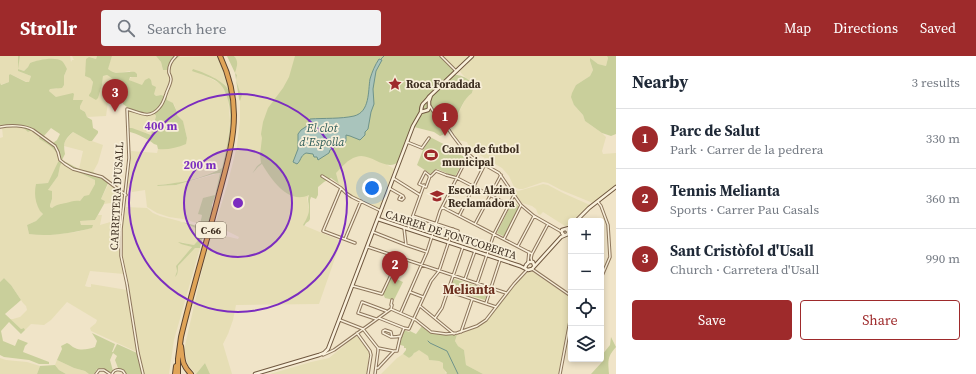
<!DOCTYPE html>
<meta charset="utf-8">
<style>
body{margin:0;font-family:"Source Serif 4",serif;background:#f2f2f3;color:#1f2937}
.controls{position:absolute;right:12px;bottom:12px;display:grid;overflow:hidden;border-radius:4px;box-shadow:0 2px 6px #0003}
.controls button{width:36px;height:36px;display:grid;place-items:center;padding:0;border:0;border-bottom:1px solid #e0e1e3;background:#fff;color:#1f2937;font:20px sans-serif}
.you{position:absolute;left:372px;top:132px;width:14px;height:14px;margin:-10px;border:3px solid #fff;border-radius:50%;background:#1a73e8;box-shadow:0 0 0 6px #1a73e833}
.badge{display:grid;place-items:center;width:26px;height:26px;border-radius:50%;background:#9e2a2b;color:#fff;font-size:13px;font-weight:700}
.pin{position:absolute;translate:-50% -33px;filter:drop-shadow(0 1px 2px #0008)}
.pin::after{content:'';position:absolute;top:21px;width:14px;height:12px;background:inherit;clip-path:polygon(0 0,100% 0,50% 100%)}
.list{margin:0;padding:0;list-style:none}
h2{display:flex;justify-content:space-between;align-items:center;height:52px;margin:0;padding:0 16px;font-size:17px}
h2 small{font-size:13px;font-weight:400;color:#747a83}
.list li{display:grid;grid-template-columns:26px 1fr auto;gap:12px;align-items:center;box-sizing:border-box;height:60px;padding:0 16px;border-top:1px solid #e0e1e3}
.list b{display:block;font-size:15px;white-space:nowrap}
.list p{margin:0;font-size:13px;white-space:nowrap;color:#747a83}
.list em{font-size:13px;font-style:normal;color:#747a83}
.actions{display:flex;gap:8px;padding:12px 16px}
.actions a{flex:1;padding:9px 0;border:1px solid #9e2a2b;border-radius:4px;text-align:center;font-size:14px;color:#9e2a2b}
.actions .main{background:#9e2a2b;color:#fff}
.icon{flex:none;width:22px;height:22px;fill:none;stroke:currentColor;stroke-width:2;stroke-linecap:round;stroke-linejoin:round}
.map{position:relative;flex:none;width:616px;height:318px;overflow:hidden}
header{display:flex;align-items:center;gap:24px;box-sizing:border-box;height:56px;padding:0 20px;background:#9e2a2b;color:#fff}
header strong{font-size:19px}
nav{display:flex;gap:22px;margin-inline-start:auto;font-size:14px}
.search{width:280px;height:36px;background:#f2f2f3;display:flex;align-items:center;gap:10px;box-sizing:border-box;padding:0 14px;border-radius:4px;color:#747a83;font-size:15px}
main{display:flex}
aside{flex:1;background:#fff}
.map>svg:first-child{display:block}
.farmland{fill:#e6deb5}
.green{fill:#c9cf9b;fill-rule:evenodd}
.water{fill:#a9c4bc;stroke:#6f938a}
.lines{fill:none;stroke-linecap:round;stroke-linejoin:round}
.stream{stroke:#6f938a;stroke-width:1}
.street-casing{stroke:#8d765c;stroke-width:3.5}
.secondary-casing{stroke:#6f573f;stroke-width:4.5}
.highway-casing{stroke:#5b4430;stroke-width:6}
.street{stroke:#faf1dc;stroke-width:1.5}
.secondary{stroke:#faf1dc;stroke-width:2.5}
.highway{stroke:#e0a458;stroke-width:4}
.ring{fill:none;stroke:#7b2cbf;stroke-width:2}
.labels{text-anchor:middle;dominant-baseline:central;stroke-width:3.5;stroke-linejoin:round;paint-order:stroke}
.shield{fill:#f7eed8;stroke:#756857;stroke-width:1}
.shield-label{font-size:10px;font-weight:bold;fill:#3d2e20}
.poi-label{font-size:11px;font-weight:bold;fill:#3d2e20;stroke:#f7eed8;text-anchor:start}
.street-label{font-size:11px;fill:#3d2e20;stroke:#f7eed8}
.water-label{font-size:12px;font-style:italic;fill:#2f5d5a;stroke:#f7eed8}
.quarter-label{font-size:13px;font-weight:bold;fill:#6b2e1e;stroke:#f7eed8}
.centre{fill:#7b2cbf;stroke:#f7eed8;stroke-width:2}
.ring-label{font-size:12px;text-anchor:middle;font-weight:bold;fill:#7b2cbf;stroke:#f7eed8;stroke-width:3.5;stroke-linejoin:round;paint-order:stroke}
</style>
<header>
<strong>Strollr</strong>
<div class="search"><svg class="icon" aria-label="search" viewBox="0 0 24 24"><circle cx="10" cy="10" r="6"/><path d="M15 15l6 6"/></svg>Search here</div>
<nav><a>Map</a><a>Directions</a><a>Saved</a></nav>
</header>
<main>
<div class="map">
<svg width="616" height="318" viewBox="0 0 616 318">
<rect width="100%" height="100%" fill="#f0e4c8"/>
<path class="farmland" d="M0,0H18V10L20,0H70L71,6L72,4H74L72,0H97L96,3L89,1L86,13L85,16L93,26L91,36L99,39L102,29L103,20L107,19L115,23L117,26L120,32L123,44L108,46L106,60L87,61L85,56L80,53V50L73,44L56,41L49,35L50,33H56L64,29V20L67,13L36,5L30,7L28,11L24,15L18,13V15L31,20L29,26H27L10,18L9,19V26L0,29Z
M112,0H156L161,6L163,14H168L170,19V12L172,6L178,1L217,0L226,20L229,34L221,26L204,19L221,28L228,42L230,65L228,84L222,112L204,120L177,127L158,129V130L176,129L220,117L215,139L199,158L202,159L200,168L190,165V164L169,161L157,157L147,151L145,134L132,136L131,133L128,132L131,95L157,97L158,93H165L187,82L183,66L177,59V56L174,48L167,44V41L161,39L156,40L154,38L151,26L142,30L140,29L129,24L130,22L132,21L130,15L119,17L109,15L107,14Z
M234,0H380L297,83L257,110L252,118L258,111L265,106L307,133L309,139L307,142L309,153L308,161L303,169L341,185L319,248L236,249L233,264L228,278L223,288L232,318H210L205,307L196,318L188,309L186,302L184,294L203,210L212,177L238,183L239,181L215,169L227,130L237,90L240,64V43L244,34L242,37H240L239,33L236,24L237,19L235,17L237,11L235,1Z
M443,0H470L457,12L454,11Z
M475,0H607L608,2L606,10L598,8L590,3V5L593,14L590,20L576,29L574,49L583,59L585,65L602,77L606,81L602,95L603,98L616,97V129L593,147L561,134L548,127L543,126L523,133H519L514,131L509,120L502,112L478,98L473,96L470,93L467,86L458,84L450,71L456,62L465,44L469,38L472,37L474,31L472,28L461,17L460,15Z
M130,53L146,57L153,56L156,60L151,79L129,72L128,55Z
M15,68L24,71L28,76L34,73L40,78L39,83L45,86L54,94L57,97L61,105L48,127L36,128L41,156L43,158L36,165L27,169L29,178L50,179L76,176L91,172L81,169L80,165L95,164L98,159H102L100,169L121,163L119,181L120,202L124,218L90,215L85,230L88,231H91V228L127,234L137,296L91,275L90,272L96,267L97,264L67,246L51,264L44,269L31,268L25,274L24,272L21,273L10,263H13L20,261L27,254L26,250L23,247L11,229L4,222L0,226V82L3,81L2,72L0,73V70Z
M73,76L89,85H92L103,89L98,107L93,116L79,113L83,95L64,90L65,85Z
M362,92L394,113L379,153L352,140L344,135L345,133L339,128L335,114Z
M61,106L76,115L95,124V128L89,140H84L80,145L67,147L52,152L50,151V149L52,143L48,134L58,120L60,110Z
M543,128L548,129L563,137L590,149L572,165H571V167L569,169L565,170L543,156L540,159L538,158L536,153L532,150L522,147L513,134L514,133L518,135Z
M108,129L112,130L125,140L124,145L104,148L105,145L101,143Z
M126,151L147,152L153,157L160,160L179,165L200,174L201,181L194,189L180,186L192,191L176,210L177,215L175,221L178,215L177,211L191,195L195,192H200L174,284L169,318H144L139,296L129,230L123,201L122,173Z
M528,216H533L571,242V258L559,318H483L466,309L464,294L458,290L455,285L457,279L466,276L479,270L486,264L503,244L511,232L522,221Z
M356,280L360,283L369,296L367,318H270L311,306L329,302Z
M419,293L428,300L429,304L439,305L443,307L446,318H381L397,302L403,298L409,302L412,300L414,297Z
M0,302L6,304L27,306L40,310L37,318H0Z
M57,304L74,312L85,315L90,318H66L59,314L55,309Z"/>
<path class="green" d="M18,0H20L18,13L24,15L28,11L30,7C37,4 55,0 62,5C64,7 66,11 67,13L64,20V29L62,32L50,33L49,35L56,41L73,37L74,38L73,44H83L80,50V53L85,56L87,61L92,64L93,72L98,75V77L92,85H89L73,76C64,84 63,87 65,98L62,104L79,113L93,116L109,125L101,143L105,145L104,148L95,164L80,165L81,169H93L92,172C71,177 50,181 29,178L27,169L36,165L43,158L40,155C35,146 34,138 36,128L48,127L58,106L61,104C56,94 49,88 39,83L40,78L34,73L28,76C20,67 11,68 0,70V27L1,29L9,26V19L10,18L26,26H29L31,20L18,15ZM51,72L60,78L57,84L53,87L44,80ZM62,106L76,115L95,124V128L89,139L84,140L80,145C74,144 71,146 66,147C61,148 57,148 52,152L50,151V149L52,143V135L48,134L58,120L60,110Z
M97,0H112L108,13C115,20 126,15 135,16L137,18V21H130L129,24L142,29L145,24L149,22L151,24L152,29L156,31L154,38L156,40L161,39L167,41V44L173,47L177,56V59L183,65L187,82L186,88C177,92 167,94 158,93L157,89L154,88C150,84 136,77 130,76L129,72H132L151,79L156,60L153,56C142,59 132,55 123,48C121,33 121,27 107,19L103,20L102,29L98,42L96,44L89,40V39L91,36L93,26L90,22L85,20L86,3L89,1L96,3Z
M156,0H180C170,6 171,11 169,21L168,14H163L161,6Z
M227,0H234C239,5 237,11 235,17L237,19L236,24L240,36L242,37L247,33L243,36L240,45L239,43L235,17Z
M295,0H442L456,16L455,17V19C460,18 473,24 473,31C474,32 472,36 472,37C464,42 460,54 456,62C453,68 449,71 447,77L440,80L434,76L414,71L400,104C387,119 371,95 356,101C348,103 341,112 336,117L339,128L331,122L324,126L318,131V139L316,143L311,141L310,144V163L309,165L306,167L304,170L303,169C306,164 309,159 309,152C309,147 307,144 309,139C288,149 271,123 262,108L258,111L252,118L257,110L261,107L260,99L262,82L261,78L263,66L268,52L283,32L289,21Z
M607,0H616V78L611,80L602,77L585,65L583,59L574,49L571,41L572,37L576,29L590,20L593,14L590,5V2L598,8L606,10L608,2Z
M193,13C203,16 225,25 229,35C231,40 231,46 231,50C232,74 227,97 221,120C218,130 216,140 212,149V154L208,170L200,168L202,159L198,158L203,142L215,139L220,117L213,118L176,129L157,130L158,129C180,127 202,123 222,112C227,89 236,58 225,36C224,33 222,30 220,28C214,22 201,18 192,15Z
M430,81L455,94L454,96L465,101L455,121L437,113L431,118L417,109L423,94Z
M513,144L519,151L504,180H503L497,177Z
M182,166L205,172L200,192H195L178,210C178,214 178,219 175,221L177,215L176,210L192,191L181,188L178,186L194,189L201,181L200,174Z
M392,221L403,226L394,244L385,242L383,238Z
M4,222L11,229L21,244C16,249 10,253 5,258L21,273L24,272L25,274L21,278L9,266L1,275L3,285L15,290L18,283L28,287L25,290L23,296L49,306V308H39L29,304L4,301L0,299V226Z
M454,223L487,233L488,234L485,244L451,234L450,233Z
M422,270C432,280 444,278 457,279L455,285L458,290L464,294L466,309L483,318H446L447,317L443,312V307L439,305L429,304L428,300L419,294L416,296L414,297L412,300L409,302L403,298L406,294V292H404V290L397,288L402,273L409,276L410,275L416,278Z
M92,277L115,288L112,296H113L117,288L137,297L142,318H126C125,314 122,313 118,312L115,304L117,300L113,297L110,304L113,315L111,316C105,315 104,311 97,313L94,318H89L85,315L74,312L57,304L62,293L61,290L67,287C70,288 72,291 75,292C81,295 89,293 95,291L97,285Z
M611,281L616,291C607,301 608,305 609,318H591L602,306V299L610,289Z
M205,307L210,318H196Z
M55,309L59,314L66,318H37L40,310Z"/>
<path class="water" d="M379,3L382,4L376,15L373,33L374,48L371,56L368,73L365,76V79L360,84L350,80L346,79V85L343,89L337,90L330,94L329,97L318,104L317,101H314L313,98L306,97C300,100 301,105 297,108L293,106L298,93V78L301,74L307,70L310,63C324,62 341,63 354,60C370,56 368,35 370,23C372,16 375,9 379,3Z"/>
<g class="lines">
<path class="stream" d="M381,3L384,0
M428,285L430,287L447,295L458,318"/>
<g class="street-casing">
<path id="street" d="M441,0L456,15
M430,50L433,55L443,65L453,80L463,93L473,102L499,117L521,149L534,160L562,176
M0,71C10,69 24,69 33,74L55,90L58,96L60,104L65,108L73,113L102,121L126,139
M407,86L422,92L429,82
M425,116L430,120L426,131L419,128Z
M322,120L341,132L346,137L352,141L381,155
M429,120H431L436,115L446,119L457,122L509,149
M393,122L420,139
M341,132L323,175L355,187
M389,132L403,140L404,142L402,144L399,143L400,141L401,140
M598,146L601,150L608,169L610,201L601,222
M442,151L532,198
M413,160L458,175
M459,160L485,108
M475,168L501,119
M404,172L406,189
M408,173L424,129
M373,176L406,189L427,196
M345,183L361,145
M504,183L521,149
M518,190L534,160
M368,191L506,237
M528,206L529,196
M532,206L531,202L532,198L548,168
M532,213L571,240
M465,223L475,195
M477,228L494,178L514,139
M353,230L382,238L399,202
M448,235L496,251
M410,236L423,241
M486,247L500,204
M420,250L454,278
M601,251V255
M391,253L392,249H391L392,244
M401,256L427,196L440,155L469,98
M379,262L404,272L409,273L431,225L439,215L453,173
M435,262L442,252L463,191
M376,263L358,257L362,246L386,255
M340,264L363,273L378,292V295L375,318
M461,276L472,244
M357,277L370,295L371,299L368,318
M392,281L391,276L385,274L383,275V277L391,281C394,281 397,281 401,280
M378,292L393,295
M323,299L334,294L391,253L416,264L431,276L446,278L457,277L477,270L486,264L514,228L527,214
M376,312H378L394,295H397L400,282L404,272
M96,318L99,314H104L110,318
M112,318C114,313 119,313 123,315L125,318
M143,318L138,297L127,228L121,200V173L129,102L127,53C139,56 149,64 159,52C163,48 164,44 166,38C167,34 171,28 171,23C171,21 170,19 169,17C168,10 171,5 176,0
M560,318L571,260"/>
</g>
<g class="secondary-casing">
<path id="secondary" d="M421,55C422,45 424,49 429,41L472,0
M378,163L520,210L528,214L532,213L561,181L568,178V175L566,173
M576,165L589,152L616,131
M564,179L562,177V174L569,172
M525,212L526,209L529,206H533L534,209
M255,318L319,299L324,297L328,293L413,70L421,56L428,54L429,52V45L431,39"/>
</g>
<g class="highway-casing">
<path id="highway" d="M181,290C183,303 181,308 191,318
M175,318L176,310
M178,318V303L181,281C192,234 206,189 218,142C225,115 234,87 234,59C234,38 229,19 220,0"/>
</g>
<use href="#street" class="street"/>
<use href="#secondary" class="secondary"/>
<use href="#highway" class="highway"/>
</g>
<circle cx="238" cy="147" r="54" fill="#7b2cbf" fill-opacity=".12"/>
<g class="ring">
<circle cx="238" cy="147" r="54"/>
<circle cx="238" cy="147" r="109"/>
</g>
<defs>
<g id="sight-bare" transform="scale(1.08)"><path d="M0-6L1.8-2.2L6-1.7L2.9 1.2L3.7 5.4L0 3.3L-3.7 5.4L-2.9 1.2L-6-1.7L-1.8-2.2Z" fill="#9e2a2b" stroke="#f7eed8" stroke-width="2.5" paint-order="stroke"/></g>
<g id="stadium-bare" transform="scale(1.08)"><path d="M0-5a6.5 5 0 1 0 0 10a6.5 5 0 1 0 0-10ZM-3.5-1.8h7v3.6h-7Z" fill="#9e2a2b" stroke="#f7eed8" stroke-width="2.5" paint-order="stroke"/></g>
<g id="school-bare" transform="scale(1.08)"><path d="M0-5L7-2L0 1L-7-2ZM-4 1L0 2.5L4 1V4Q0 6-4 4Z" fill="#9e2a2b" stroke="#f7eed8" stroke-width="2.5" paint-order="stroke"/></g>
</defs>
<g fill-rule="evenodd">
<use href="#sight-bare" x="395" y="28"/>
<use href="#stadium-bare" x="431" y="99"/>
<use href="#school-bare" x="437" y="140"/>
</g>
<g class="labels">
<rect class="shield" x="196" y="166" width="30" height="16" rx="3"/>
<g class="shield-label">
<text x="211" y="174">C-66</text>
</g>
<g class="poi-label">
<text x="406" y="28">Roca Foradada</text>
<text x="442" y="93">Camp de futbol<tspan x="442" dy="13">municipal</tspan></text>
<text x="448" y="134">Escola Alzina<tspan x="448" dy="13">Reclamadora</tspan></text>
</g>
<g class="street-label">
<text transform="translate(117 140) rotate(-87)">CARRETERA D'USALL</text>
<text transform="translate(451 179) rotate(18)">CARRER DE FONTCOBERTA</text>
</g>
<g class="water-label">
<text x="322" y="72">El clot<tspan x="322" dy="14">d'Espolla</tspan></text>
</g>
<g class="quarter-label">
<text x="469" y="233">Melianta</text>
</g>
</g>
<circle cx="238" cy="147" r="6" class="centre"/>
<g class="ring-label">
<text x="161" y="74">400 m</text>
<text x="200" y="113">200 m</text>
</g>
</svg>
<div class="controls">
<button>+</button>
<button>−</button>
<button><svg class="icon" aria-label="locate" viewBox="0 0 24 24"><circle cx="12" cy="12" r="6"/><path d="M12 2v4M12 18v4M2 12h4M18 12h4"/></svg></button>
<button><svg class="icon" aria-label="layers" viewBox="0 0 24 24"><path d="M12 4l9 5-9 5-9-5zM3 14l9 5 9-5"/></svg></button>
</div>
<div class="you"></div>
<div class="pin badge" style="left:445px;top:80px">1</div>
<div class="pin badge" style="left:395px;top:228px">2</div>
<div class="pin badge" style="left:115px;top:56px">3</div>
</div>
<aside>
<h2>Nearby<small>3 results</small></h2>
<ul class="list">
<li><span class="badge">1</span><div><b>Parc de Salut</b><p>Park · Carrer de la pedrera</p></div><em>330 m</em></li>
<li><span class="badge">2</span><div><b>Tennis Melianta</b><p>Sports · Carrer Pau Casals</p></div><em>360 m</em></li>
<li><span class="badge">3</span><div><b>Sant Cristòfol d'Usall</b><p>Church · Carretera d'Usall</p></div><em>990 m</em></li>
</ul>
<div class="actions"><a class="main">Save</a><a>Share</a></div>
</aside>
</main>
